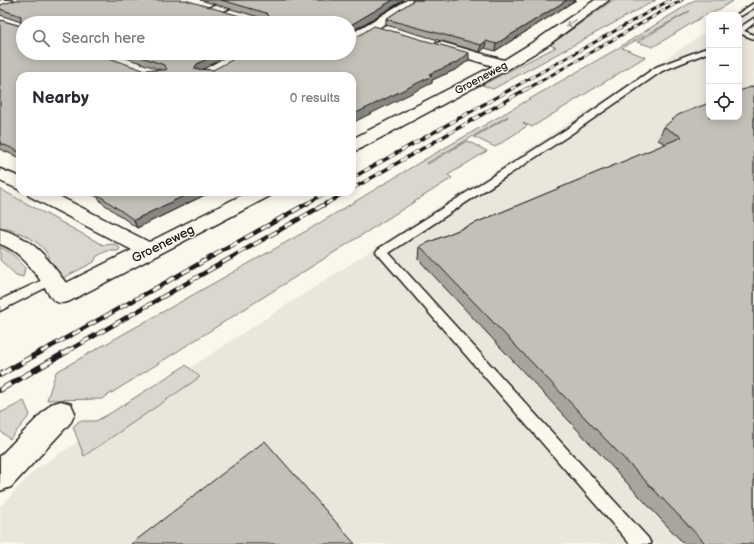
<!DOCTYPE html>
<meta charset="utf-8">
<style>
body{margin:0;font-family:"Balsamiq Sans",sans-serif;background:#f2f2f3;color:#2b2b33}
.controls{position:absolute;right:12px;top:12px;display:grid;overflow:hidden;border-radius:8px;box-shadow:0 2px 10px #0003}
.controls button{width:36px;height:36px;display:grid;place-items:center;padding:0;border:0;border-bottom:1px solid #e1e1e2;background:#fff;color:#2b2b33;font:20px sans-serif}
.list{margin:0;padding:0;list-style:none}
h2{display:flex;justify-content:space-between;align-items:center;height:52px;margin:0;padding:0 16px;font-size:17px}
h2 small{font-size:13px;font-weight:400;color:#7c7c81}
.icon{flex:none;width:22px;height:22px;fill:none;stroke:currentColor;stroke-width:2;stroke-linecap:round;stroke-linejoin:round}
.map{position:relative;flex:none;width:754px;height:544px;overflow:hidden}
.search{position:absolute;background:#fff;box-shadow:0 2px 10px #0003;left:16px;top:16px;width:340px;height:44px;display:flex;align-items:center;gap:10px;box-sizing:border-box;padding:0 14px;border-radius:22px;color:#7c7c81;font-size:15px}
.panel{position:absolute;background:#fff;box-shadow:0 2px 10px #0003;left:16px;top:72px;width:340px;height:124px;border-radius:12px}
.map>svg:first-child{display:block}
.built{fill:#eae6dc}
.green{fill:#dad7ce;stroke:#7b7a75}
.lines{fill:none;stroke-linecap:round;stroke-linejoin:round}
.service-casing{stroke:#1c1c1c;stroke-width:3}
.minor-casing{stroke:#1c1c1c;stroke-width:3}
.service{fill:#fbf7ec;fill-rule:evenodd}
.minor{fill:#fbf7ec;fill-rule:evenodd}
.rail-far3-casing{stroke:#1c1c1c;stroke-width:3}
.rail-far2-casing{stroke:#1c1c1c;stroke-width:3.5}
.rail-far1-casing{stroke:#1c1c1c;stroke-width:4.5}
.rail-casing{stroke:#1c1c1c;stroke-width:5.5}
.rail-far3{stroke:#fbf7ec;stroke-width:2;stroke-dasharray:5.5;stroke-linecap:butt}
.rail-far2{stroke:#fbf7ec;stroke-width:2.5;stroke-dasharray:7;stroke-linecap:butt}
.rail-far1{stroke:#fbf7ec;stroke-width:3;stroke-dasharray:9;stroke-linecap:butt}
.rail{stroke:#fbf7ec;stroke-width:4;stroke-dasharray:12;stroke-linecap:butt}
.wall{fill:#a8a59e;stroke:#1c1c1c}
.shaded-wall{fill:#888681;stroke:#1c1c1c}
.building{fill:#c3c0b8;stroke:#1c1c1c}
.oneway{stroke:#97948e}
.labels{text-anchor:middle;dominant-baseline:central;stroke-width:3;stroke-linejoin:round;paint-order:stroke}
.far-street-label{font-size:11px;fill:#1c1c1c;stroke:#fbf7ec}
.street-label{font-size:13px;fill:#1c1c1c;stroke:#fbf7ec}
</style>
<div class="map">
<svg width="754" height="544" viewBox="0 0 754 544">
<rect width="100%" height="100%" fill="#fbf7ec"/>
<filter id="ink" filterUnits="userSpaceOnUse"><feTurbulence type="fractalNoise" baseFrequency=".025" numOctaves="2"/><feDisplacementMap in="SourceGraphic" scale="8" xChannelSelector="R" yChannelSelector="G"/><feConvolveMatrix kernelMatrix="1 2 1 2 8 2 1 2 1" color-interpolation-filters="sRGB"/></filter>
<g filter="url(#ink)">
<path class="built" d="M754,0V544H0V507L35,470L240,335L557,131L709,30V117H739V15H732Z"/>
<path class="green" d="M613,0H656L493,89L482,85L556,47L550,45Z
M695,0H734L708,16L705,15L653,47L637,42L690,11L622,48L645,57L532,127L523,123L527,126L495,147L474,137L508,117V116L427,163L428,164L467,141L487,151L448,175L452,178L102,399L47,400L56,372L308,230L422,161L615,50Z
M0,189L103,245L114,244L119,247L120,249L118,251H107L97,256L94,262L63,278L56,277L51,270C53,245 21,231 0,227Z
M0,247C11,252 19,259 25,268L23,277L16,275L0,260Z
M186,365L200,377L84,456L73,427L79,421H96L109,414Z
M24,401L30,415L10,439L0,431V413Z"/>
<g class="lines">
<g class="service-casing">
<path id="service" d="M754,3V8L741,16L736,15Z
M754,18V23L744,31L754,35V39L739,33V28Z
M709,47V52L662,71L571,134L389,253L648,538L651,544H630L376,252L378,249L565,130L656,67Z
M51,276L55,277L57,280L55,283L0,311V300Z"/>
</g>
<g class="minor-casing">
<path id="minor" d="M0,0H13L11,2L0,6Z
M226,0H242L240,2C231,7 220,15 210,13L208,10L210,7Z
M407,0H421L354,44L349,45V35Z
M595,0H609L548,45L510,68L358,150L352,151V139L493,66L436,49L434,46L436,43L441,42L504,60L538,39Z
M0,169L20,177V190L0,181Z
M27,192H51L149,242L248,192H272L270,196L70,301C65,303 60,304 55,301C51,299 47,291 44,286C33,269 20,251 0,244V229C33,238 46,256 66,283L132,250L29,196Z
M61,401L71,404L75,413L71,422L11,487L0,491V456L51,404Z"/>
</g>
<use href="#service" class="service"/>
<use href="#minor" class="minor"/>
<g class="rail-far3-casing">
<path id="rail-far3" d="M511,89L670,0
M527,89L682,0"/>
</g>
<g class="rail-far2-casing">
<path id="rail-far2" d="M352,178L513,88
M352,189L528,88
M306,204L327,192
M326,204L346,192"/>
</g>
<g class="rail-far1-casing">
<path id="rail-far1" d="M41,352L308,203
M66,352L327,203"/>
</g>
<g class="rail-casing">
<path id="rail" d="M0,375L42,351
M0,390L68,351"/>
</g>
<use href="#rail-far3" class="rail-far3"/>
<use href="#rail-far2" class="rail-far2"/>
<use href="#rail-far1" class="rail-far1"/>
<use href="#rail" class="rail"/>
</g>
<path class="wall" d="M200,0H404L349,33V23H23V53L143,70H161L112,53H233L202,69L213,70L469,60L457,69L432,80V83L20,76V158L0,149V20L21,26V22L0,15V5L247,18H262Z
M414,0H576L495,51L485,48L480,52L386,25V19Z
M754,86V544H684L419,260L420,246L666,144L658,140L664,127Z
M88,192H211L137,228L101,202L99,198Z"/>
<path class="shaded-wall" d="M393,0H404L349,33V26Z
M567,0H576L495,51L496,44Z
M486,41L485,48L480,52L481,45Z
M218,53H233L198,72L194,69L197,64Z
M469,53V60L457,69L432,80V83L352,123V115Z
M192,192H211L137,228L134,220Z"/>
<path class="building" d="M16,0H185L247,18H267L269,16L266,13L221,0H393L349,26V23H23V53H95L143,70H165L167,69L164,65L130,53H218L197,64L194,69L213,70L245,53H349V39L355,38L374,26L469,53L458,62L429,74L432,76L352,115V76H20V152L0,143V20L21,26V16L0,9V5Z
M414,0H567L496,44L486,41L481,45L386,19Z
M754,86V544H706L420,246L682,137L664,127L678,115L709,103V117H739V91Z
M100,192H192L134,220L97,194Z
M265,441L355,544H131Z"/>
<defs><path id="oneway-shaft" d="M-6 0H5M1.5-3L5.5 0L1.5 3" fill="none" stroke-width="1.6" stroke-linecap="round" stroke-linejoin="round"/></defs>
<use class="oneway" href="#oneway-shaft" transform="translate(571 23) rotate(145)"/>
</g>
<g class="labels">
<g class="far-street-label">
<text transform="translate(481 78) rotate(-28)">Groeneweg</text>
</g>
<g class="street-label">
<text transform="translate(163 244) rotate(-27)">Groeneweg</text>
</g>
</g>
</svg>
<div class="controls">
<button>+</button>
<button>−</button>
<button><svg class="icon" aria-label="locate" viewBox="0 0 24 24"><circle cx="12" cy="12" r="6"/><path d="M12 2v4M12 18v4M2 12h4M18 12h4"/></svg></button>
</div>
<div class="search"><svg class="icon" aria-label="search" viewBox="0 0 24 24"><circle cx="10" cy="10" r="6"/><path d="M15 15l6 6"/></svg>Search here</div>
<section class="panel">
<h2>Nearby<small>0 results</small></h2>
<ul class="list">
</ul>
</section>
</div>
